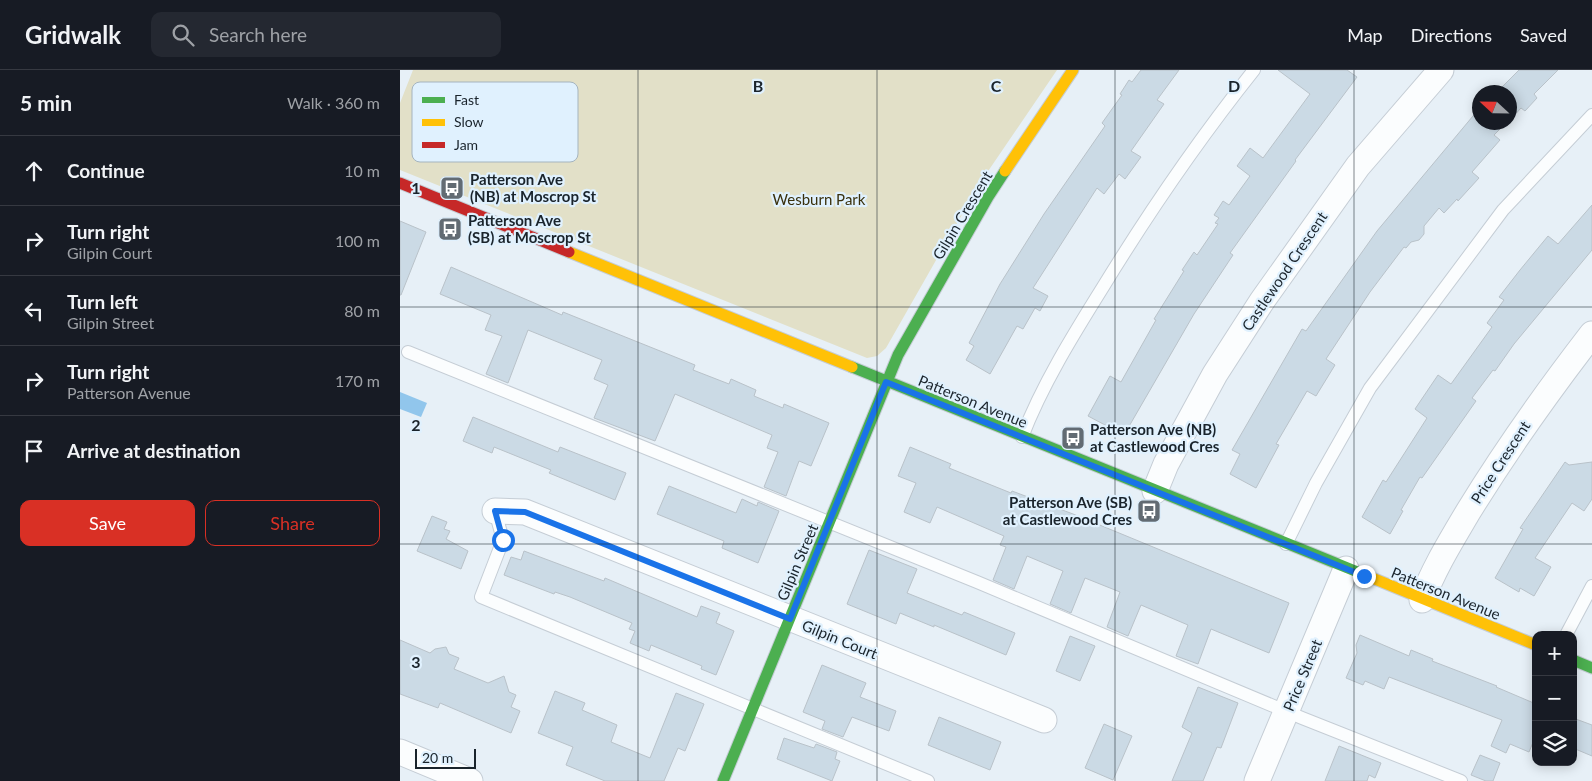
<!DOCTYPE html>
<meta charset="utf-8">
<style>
body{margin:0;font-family:Lato,sans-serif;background:#242831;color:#f1f3f6}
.controls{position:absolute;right:15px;bottom:15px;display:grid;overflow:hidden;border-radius:10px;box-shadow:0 2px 12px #0003}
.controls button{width:45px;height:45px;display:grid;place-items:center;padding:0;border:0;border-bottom:1px solid #363941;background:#171b24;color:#f1f3f6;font:25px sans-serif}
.compass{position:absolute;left:1072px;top:15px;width:45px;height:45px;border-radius:50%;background:#171b24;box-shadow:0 2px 12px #0003;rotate:292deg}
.scale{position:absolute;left:15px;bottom:12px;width:61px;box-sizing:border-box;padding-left:5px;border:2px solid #1a242c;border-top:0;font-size:14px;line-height:18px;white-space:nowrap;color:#1a242c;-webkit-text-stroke:4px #e0f1fe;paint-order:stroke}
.stop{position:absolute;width:15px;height:15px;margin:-11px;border:4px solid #1a73e8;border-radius:50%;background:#fff}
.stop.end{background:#1a73e8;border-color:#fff;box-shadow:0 1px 5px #0008}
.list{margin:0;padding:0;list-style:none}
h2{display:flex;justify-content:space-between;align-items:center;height:65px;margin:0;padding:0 20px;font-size:21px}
h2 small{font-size:16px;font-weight:400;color:#9ea1a6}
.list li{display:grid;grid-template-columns:32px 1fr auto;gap:15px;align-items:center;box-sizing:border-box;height:70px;padding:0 20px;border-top:1px solid #363941}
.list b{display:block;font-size:19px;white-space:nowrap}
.list p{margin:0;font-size:16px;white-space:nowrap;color:#9ea1a6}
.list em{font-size:16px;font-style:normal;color:#9ea1a6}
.actions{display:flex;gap:10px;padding:15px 20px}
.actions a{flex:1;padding:11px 0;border:1px solid #d93025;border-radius:10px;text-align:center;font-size:18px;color:#d93025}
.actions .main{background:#d93025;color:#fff}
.icon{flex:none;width:28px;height:28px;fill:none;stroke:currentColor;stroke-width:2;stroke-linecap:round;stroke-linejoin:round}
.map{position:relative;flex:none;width:1192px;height:711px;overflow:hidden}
header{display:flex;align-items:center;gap:30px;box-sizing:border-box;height:70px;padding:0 25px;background:#171b24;border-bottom:1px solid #363941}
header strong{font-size:24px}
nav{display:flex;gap:28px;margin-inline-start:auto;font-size:18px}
.search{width:350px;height:45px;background:#242831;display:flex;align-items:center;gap:12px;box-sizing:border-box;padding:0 18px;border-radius:10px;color:#9ea1a6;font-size:19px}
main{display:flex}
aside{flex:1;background:#171b24}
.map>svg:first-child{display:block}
.green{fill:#e2e0c8}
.water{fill:#91c6ec}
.building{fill:#cbdae5;stroke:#b9c2c9}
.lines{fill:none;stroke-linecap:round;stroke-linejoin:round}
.lane-casing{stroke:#c5cdd5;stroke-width:14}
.street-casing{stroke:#c5cdd5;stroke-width:27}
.fast-casing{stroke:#c5cdd5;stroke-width:13}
.slow-casing{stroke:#c5cdd5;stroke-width:13}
.jam-casing{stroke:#c5cdd5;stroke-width:13}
.lane{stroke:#fbfdfe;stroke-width:12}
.street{stroke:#fbfdfe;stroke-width:25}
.fast{stroke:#4caf50;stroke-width:11}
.slow{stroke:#ffc107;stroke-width:11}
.jam{stroke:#c62828;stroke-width:11}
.route{stroke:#1a73e8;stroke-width:6}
.grid{fill:none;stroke:#1a242c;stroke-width:1;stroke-opacity:0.55}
.labels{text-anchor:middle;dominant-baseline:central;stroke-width:4.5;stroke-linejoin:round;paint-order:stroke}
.poi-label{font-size:15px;font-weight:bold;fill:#1a242c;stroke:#e0f1fe;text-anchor:start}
.park-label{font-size:15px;fill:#39300c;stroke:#e0f1fe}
.street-label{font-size:15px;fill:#1a242c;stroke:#e0f1fe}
.key{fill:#e0f1fe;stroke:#a5b4bf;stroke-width:1}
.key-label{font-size:14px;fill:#1a242c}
.grid-label{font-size:16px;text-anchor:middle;font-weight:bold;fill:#1a242c;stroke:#e0f1fe;stroke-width:4.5;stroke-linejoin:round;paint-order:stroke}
</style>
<header>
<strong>Gridwalk</strong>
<div class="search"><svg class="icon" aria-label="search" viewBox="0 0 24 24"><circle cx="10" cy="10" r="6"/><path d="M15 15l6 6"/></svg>Search here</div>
<nav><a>Map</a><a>Directions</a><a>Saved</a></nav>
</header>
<main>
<aside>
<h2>5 min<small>Walk · 360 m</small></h2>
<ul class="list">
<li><svg class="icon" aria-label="ahead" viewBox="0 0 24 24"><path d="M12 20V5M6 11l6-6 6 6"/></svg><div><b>Continue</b></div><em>10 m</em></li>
<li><svg class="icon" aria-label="right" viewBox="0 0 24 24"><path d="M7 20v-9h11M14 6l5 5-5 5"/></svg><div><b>Turn right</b><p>Gilpin Court</p></div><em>100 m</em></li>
<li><svg class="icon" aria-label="left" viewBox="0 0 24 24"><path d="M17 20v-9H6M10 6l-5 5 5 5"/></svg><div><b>Turn left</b><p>Gilpin Street</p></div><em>80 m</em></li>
<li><svg class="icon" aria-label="right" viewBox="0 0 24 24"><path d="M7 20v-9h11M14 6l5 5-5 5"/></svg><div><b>Turn right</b><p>Patterson Avenue</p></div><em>170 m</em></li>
<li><svg class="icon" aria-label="arrive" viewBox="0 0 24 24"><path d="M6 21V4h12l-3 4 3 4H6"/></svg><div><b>Arrive at destination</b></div></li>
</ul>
<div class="actions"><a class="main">Save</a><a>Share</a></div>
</aside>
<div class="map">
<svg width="1192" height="711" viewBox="0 0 1192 711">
<rect width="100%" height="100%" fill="#e7f0f7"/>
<path class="green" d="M13,0H657L580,113L486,278L477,286L467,288L0,100V33Z"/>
<path class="water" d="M0,322L27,333L21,347L0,339Z"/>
<path class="building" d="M741,0H779L757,30L764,34L731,81L741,87L725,109L719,104L704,124L697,118L633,218L648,226L640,241L635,238L623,259L617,256L590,304L566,290L574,276L569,273L600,214L644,144L705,56L702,53L722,25L720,24L729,10L732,12Z
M878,0H947L957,7L895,90L896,91L830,183L833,185L794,244L724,365L688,346L710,306L721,312L756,250L754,249L784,201L782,200L794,182L797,185L818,154L815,153L819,148L814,145L823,131L829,135L850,106L837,96L850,78L863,88L910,24Z
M1119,0H1158L1134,24L1137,28L1125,41L1121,38L1110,50V22H1097Z
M1078,40L1080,52H1107L1094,65L1100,70L1072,102L1079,108L1058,131L1057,129L1044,143L1039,138L1024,156V164L1019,170L1011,172L1006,178L1004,177L970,222L926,289L935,295L916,326L907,321L876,374L879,375L856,418L830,404L840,384L832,380L902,259L906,261L977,161Z
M1192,135V180L1114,274L1095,301L1093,300L1072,328L1076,331L1022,408L1020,407L1001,440L1003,441L990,464L962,447L983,410L986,412L1027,348L1015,339L1038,305L1051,314L1092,257L1087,253L1104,230L1099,227L1120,200L1148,166L1158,174Z
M0,151L26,162L1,225H0Z
M51,197L162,245L163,242L295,295L293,300L329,314L331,309L356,320L354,326L383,338L384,334L429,353L411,396L399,391L386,426L364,417L378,382L367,378L372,365L275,324L255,371L194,348L208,315L194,309L202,290L128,260L108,313L86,304L102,266L85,260L91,245L40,224Z
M73,347L158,382L160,377L226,403L215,430L149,403L151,400L94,377L92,383L63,371Z
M510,377L551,394L549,398L611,423L612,421L673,444L889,533L869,583L811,559L798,594L776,586L788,555L741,535L728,566L707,557L720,522L685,508L671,543L650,534L663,501L627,486L614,519L593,510L606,477L600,475L604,466L537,437L530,453L504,442L516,413L498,406Z
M1165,392L1169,395L1192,392V429L1184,441L1172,433L1135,488L1151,497L1134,526L1120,518L1119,522L1095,508L1123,459L1120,458Z
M269,416L336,443L342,429L357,436L358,432L379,441L358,493L322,478L324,471L257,444Z
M32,446L47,452L44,459L50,461L46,469L68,481L61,499L17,481Z
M469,480L517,499L507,523L562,545L564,542L615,563L606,585L534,555V557L500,543L496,554L447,534Z
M124,481L204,511L205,508L297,547L301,536L320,543L316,553L334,561L316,605L301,599L302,596L251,575L249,581L230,573L235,561L229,559L232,553L170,527L155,522L154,524L104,505L111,487L121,490Z
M960,565L1009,586L1011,580L1033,589L1032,591L1097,616L1096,617L1136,634V665L1129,682L1110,674L1106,683L1091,676L1102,650L989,607L984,619L965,611L963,615L946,608L957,583L956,575Z
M670,566L695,576L680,611L656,601Z
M0,570L30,583L35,579L46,577L49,584L59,588L54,599L88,613L104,606L109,622L116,625L111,637L120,641L111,663L40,633L38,638L0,624Z
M422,595L466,613L460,627L496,641L489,661L452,647L443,667L422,659L425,651L403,642Z
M798,617L838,633L821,678L817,677L803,711H772L792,663L782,657Z
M155,621L185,633L182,640L217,655L211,672L250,688L276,623L304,634L285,681L278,678L264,711H205L166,695L173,677L138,663Z
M539,647L601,672L590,700L528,675Z
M1173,648L1192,655V686L1173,678Z
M704,654L732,666L713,710L685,698Z
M384,668L414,678L416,674L437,682L435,689L440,691L432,711L377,689Z
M939,676L981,693L975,708L969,705L967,711H925Z
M1080,685L1100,693L1093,711H1086L1071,705Z"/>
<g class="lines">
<g class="lane-casing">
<path id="lane" d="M8,282L577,512L902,648L1061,711
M622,367C642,315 673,265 703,217C749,142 799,69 854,0
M95,441L103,470L81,527L528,711
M886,474L916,413L970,318L1103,140L1192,45
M1166,565L1192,516"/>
</g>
<g class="street-casing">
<path id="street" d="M755,421L766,394L815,304L862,231L958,96L1041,0
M95,441L125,442L644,650
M1022,530C1034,498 1051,471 1068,442C1106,380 1148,321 1192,264
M0,682L70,711
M857,711L946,499"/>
</g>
<g class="fast-casing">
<path id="fast" d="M452,297L965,505
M1173,590L1192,598
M323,711L498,285L588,127L605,101"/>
</g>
<g class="slow-casing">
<path id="slow" d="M605,101L673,0
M169,182L452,297
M965,505L1136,575"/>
</g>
<g class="jam-casing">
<path id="jam" d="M0,113L169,182"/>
</g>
<use href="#lane" class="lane"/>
<use href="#street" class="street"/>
<use href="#fast" class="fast"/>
<use href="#slow" class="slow"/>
<use href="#jam" class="jam"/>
</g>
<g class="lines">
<path class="route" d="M103,470L95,441L125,442L390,549L486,312L964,506"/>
</g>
<path class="grid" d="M238,0V711M477,0V711M715,0V711M954,0V711M0,237H1192M0,474H1192"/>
<defs>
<g id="bus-square" transform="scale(1.25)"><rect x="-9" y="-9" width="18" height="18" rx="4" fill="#626b73" stroke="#e0f1fe"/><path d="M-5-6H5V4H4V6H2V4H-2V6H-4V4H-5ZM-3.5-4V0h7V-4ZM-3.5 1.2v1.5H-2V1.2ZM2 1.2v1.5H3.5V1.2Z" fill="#fff"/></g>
</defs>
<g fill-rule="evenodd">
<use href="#bus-square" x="52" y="118"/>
<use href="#bus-square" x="50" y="159"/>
<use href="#bus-square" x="673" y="368"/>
<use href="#bus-square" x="749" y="441"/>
</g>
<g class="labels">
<g class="poi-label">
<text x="70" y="109">Patterson Ave<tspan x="70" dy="17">(NB) at Moscrop St</tspan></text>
<text x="68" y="150">Patterson Ave<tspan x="68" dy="17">(SB) at Moscrop St</tspan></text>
<text x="690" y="359">Patterson Ave (NB)<tspan x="690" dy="17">at Castlewood Cres</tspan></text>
<text x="732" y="432" text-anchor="end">Patterson Ave (SB)<tspan x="732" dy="17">at Castlewood Cres</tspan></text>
</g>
<g class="park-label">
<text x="419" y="129">Wesburn Park</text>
</g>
<g class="street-label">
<text transform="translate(562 145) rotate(-59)">Gilpin Crescent</text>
<text transform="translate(884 201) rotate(-56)">Castlewood Crescent</text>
<text transform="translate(573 331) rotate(22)">Patterson Avenue</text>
<text transform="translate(1100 392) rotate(-57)">Price Crescent</text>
<text transform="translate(397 492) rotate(-67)">Gilpin Street</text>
<text transform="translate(1046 523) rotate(22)">Patterson Avenue</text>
<text transform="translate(440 569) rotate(22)">Gilpin Court</text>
<text transform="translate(902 605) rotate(-67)">Price Street</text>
</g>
</g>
<rect x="12" y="12" width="166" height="80" rx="8" class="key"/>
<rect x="22" y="27" width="23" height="6" fill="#4caf50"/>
<rect x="22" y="49" width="23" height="7" fill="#ffc107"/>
<rect x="22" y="72" width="23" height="6" fill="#c62828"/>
<g class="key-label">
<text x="54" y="35">Fast</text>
<text x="54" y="57">Slow</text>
<text x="54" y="80">Jam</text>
</g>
<g class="grid-label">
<text x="358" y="22">B</text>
<text x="596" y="22">C</text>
<text x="834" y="22">D</text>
<text x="16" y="124">1</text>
<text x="16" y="361">2</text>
<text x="16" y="598">3</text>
</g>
</svg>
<div class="controls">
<button>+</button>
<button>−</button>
<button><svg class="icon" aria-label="layers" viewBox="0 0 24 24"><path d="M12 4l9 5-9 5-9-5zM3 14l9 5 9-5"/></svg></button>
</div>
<svg class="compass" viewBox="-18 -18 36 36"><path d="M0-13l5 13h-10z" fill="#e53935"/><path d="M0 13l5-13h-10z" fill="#9ea1a6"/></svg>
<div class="scale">20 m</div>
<div class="stop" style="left:103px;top:470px"></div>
<div class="stop end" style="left:964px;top:506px"></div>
</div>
</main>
